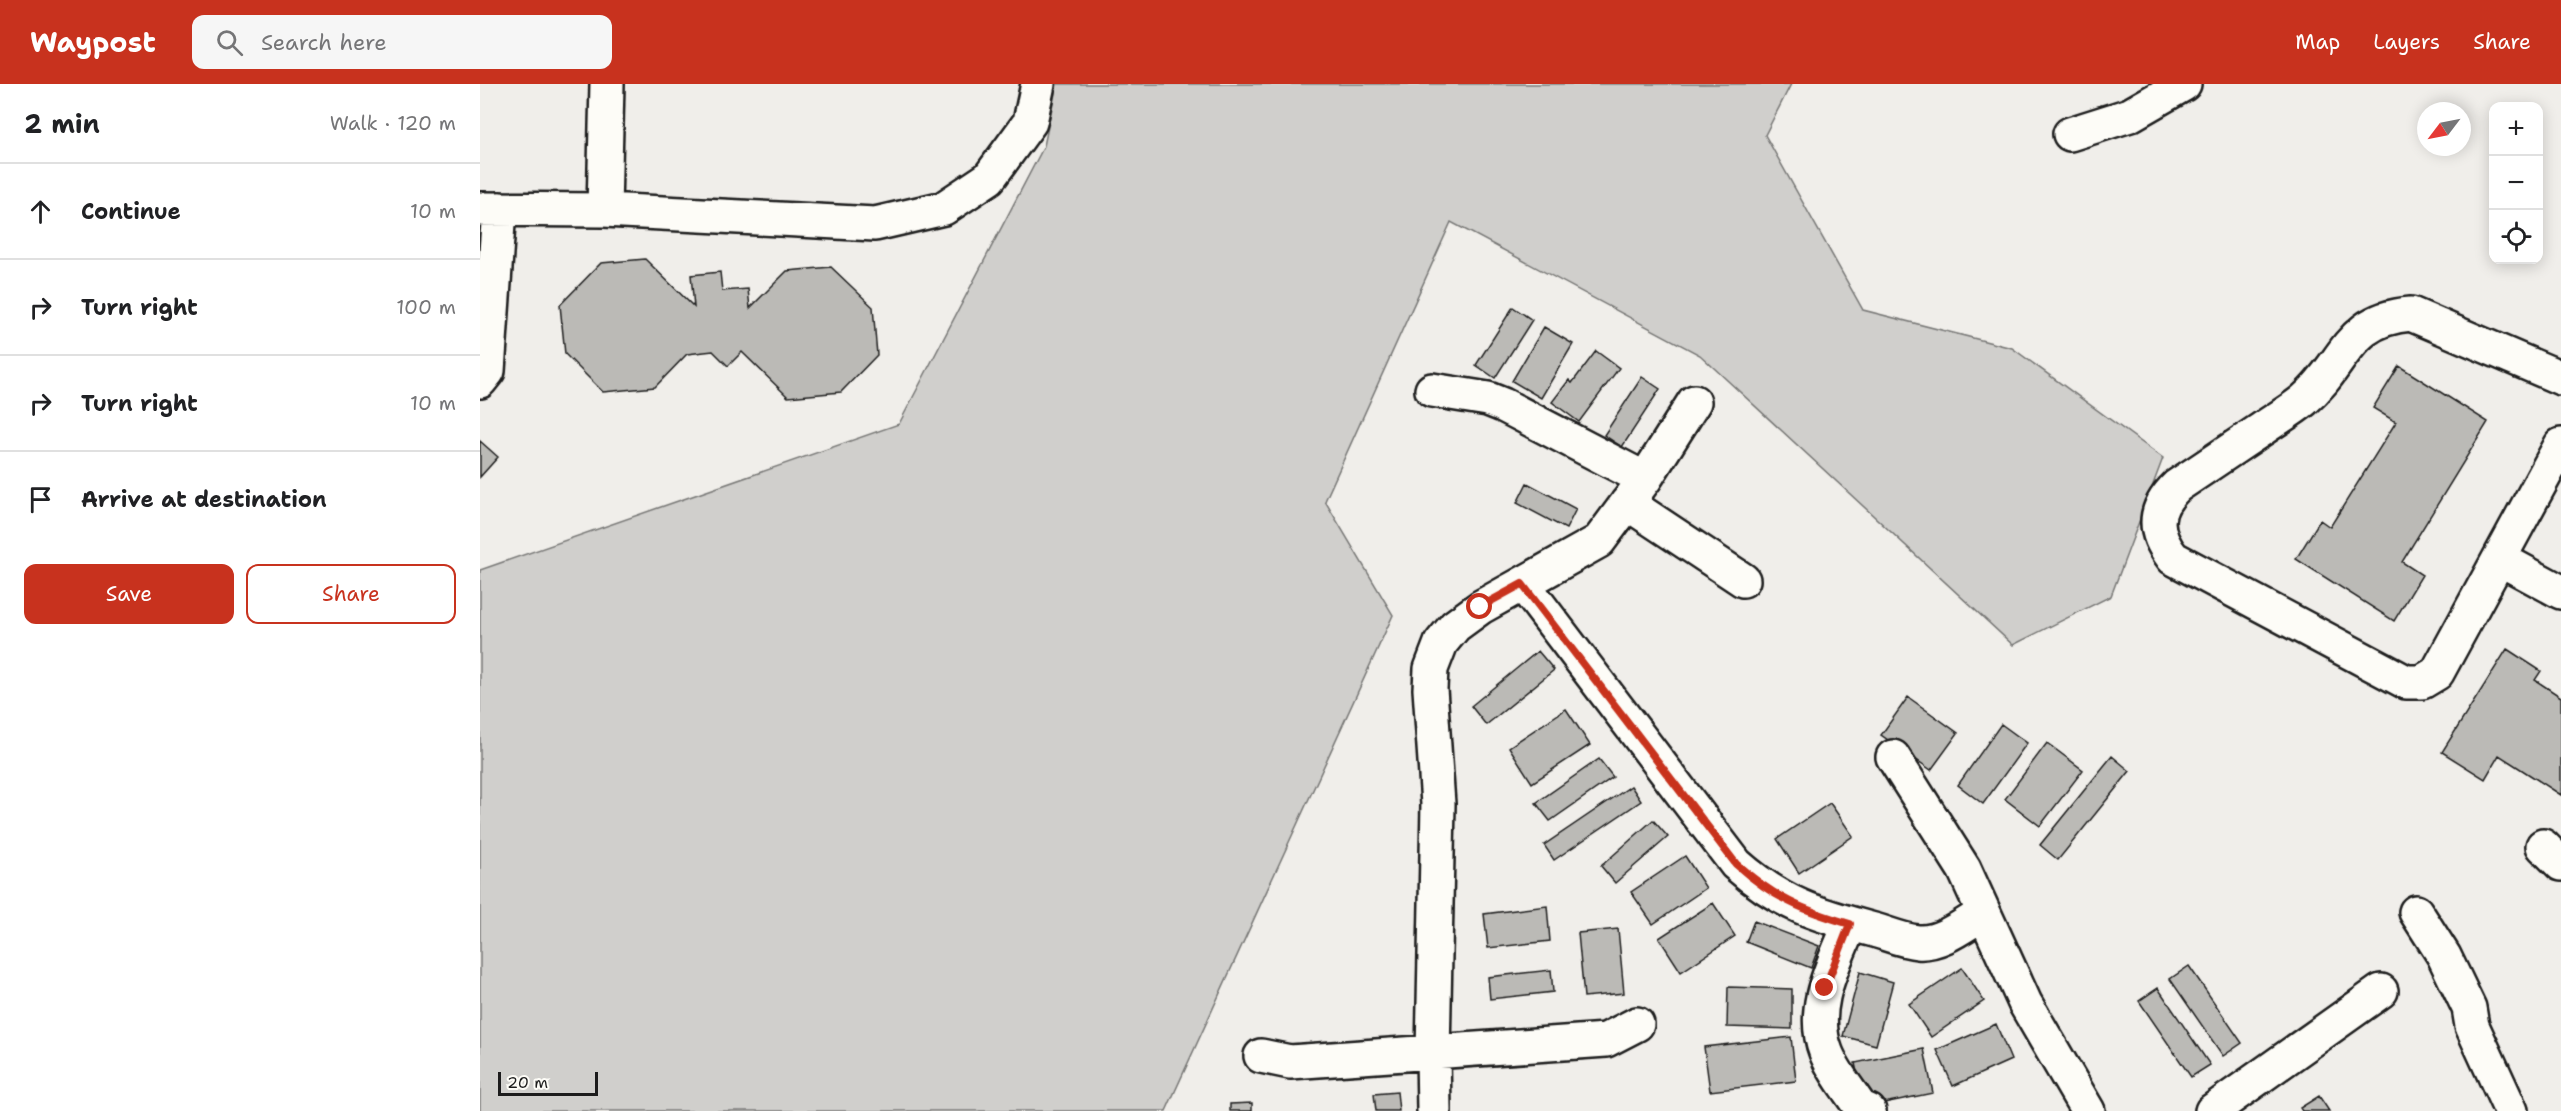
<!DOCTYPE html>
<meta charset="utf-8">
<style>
body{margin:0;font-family:"Shantell Sans",sans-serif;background:#f6f6f6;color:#202124}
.controls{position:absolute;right:18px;top:18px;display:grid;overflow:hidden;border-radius:12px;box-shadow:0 3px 15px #0003}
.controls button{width:54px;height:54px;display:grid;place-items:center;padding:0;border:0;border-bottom:2px solid #e0e0e0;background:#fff;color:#202124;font:30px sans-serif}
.compass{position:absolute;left:1937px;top:18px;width:54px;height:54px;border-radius:50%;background:#fff;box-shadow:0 3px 15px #0003;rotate:238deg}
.scale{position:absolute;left:18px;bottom:15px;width:100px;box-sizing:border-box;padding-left:6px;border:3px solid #1c1c1c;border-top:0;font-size:16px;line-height:21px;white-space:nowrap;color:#1c1c1c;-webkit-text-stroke:4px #fdfcf7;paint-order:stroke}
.stop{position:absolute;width:18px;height:18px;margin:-14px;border:4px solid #c8321e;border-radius:50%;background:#fff}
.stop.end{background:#c8321e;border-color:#fff;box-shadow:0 2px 6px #0008}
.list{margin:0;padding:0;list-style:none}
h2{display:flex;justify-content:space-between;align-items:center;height:78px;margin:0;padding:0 24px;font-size:26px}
h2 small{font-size:20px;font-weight:400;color:#757577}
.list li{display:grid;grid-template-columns:39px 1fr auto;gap:18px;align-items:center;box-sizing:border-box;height:96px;padding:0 24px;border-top:2px solid #e0e0e0}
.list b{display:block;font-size:22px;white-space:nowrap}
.list em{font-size:20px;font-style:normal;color:#757577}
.actions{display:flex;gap:12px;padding:18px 24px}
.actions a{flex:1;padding:14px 0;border:2px solid #c8321e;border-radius:12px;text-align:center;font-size:21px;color:#c8321e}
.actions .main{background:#c8321e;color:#fff}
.icon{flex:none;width:33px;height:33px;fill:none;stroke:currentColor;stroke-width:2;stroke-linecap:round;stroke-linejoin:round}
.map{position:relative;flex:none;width:2081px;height:1027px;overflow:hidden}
header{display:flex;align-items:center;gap:36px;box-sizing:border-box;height:84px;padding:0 30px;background:#c8321e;color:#fff}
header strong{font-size:28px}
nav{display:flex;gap:33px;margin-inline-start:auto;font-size:21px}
.search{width:420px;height:54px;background:#f6f6f6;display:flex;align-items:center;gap:15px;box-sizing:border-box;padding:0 21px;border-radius:12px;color:#757577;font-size:22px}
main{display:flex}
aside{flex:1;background:#fff}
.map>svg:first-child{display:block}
.green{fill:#d0cfcc;stroke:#767674;stroke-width:1.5}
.building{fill:#bbbab6;stroke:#1c1c1c;stroke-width:1.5}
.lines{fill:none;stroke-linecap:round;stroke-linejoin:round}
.minor-casing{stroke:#1c1c1c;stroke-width:38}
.minor{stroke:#fdfcf7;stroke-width:33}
.route{stroke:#c8321e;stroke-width:8}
</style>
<header>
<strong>Waypost</strong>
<div class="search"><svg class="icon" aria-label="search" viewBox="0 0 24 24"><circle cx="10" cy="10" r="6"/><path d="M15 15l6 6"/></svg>Search here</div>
<nav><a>Map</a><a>Layers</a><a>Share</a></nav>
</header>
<main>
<aside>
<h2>2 min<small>Walk · 120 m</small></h2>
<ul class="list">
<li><svg class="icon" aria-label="ahead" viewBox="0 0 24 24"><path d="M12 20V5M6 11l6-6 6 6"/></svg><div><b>Continue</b></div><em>10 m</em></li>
<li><svg class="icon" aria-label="right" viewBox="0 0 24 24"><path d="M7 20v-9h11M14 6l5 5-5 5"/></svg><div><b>Turn right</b></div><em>100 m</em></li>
<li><svg class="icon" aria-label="right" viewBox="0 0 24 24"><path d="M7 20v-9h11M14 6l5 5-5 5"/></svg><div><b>Turn right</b></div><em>10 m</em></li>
<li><svg class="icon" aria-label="arrive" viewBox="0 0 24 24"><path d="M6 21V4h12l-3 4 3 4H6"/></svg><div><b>Arrive at destination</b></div></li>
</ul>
<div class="actions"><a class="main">Save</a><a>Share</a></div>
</aside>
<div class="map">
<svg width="2081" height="1027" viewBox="0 0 2081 1027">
<rect width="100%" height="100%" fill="#f0eeea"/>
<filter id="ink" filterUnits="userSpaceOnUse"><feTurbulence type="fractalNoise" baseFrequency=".0167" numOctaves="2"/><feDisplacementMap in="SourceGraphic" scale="12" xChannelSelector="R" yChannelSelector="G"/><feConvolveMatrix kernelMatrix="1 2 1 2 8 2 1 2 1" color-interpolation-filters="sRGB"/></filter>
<g filter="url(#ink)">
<path class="green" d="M577,0H1311L1285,51L1383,226L1532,264L1683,374L1631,512L1533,561L1220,271L971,138L845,417L913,531L686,1027H0V486L419,340L564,62Z"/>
<path class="building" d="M165,175L214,223L211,191L240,188L242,207L268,205L270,224L307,187L351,183L393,223L397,271L361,308L308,313L262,268L248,282L233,267L207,270L175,303L123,308L85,270L80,221L121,179Z
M1033,223L1052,236L1015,294L996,281Z
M1064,243L1093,260L1061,314L1032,297Z
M1116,267L1139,284L1099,338L1072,318L1089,296L1092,299Z
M1919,282L2008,338L1922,478L1942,491L1914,537L1816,475L1840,436L1850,443L1916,338L1893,324Z
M1162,293L1180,305L1142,363L1124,351Z
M0,357L18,373L0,393Z
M1047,399L1096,425L1086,445L1037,419Z
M2027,565L2061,587L2055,596L2081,613V711L2019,671L2005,695L1962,668Z
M1058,567L1074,586L1006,641L991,622Z
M1428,613L1478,649L1451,686L1401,651Z
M1086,625L1110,661L1052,699L1029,663Z
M1521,640L1547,659L1503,720L1478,701Z
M1567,659L1603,686L1560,742L1525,715Z
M1632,672L1650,687L1578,776L1560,761Z
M1119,675L1133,693L1070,737L1056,719Z
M1151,702L1161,717L1074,776L1064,761Z
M1350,719L1373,752L1319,789L1297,755Z
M1173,736L1188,753L1135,799L1121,782Z
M1205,772L1226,804L1173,840L1151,808Z
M1233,819L1255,852L1201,888L1179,854Z
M1067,822L1070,857L1008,864L1004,830Z
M1274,837L1339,862L1331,884L1266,858Z
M1138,845L1144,909L1104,913L1098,849Z
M1709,882L1762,959L1743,972L1690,895Z
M1482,884L1504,917L1451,953L1429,920Z
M1071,886L1073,908L1010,915L1008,893Z
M1380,888L1413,898L1396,961L1363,952Z
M1248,903L1312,905V945L1247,943Z
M1678,904L1730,981L1711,993L1659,917Z
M1516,940L1531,976L1473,1002L1457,966Z
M1311,953L1316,997L1230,1007L1224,963Z
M1444,965L1453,1009L1384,1023L1375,979Z
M917,1008L919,1027H896L894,1010Z
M1839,1012L1849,1027H1822L1820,1024Z
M772,1019V1027H750V1020Z"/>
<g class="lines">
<g class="minor-casing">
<path id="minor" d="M1590,50L1650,31L1704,0
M0,125L124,126L395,140L464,124L509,94L550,38L558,0
M124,126L127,0
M2081,294L1931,230C1866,235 1866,280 1824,316C1811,327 1796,335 1782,345C1754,364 1725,383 1697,402C1673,425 1672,447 1693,474L1926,598H1942L1957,589L2081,361
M0,297L8,287L19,125
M952,306L1008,315L1023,321L1165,395
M1147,419L1263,496
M2020,475L2081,508
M1043,500L1256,780C1301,820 1337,831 1394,846C1408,850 1424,857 1438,858C1461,860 1485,840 1504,829
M1413,673L1484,785L1545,919L1608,1027
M2063,762L2081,780
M1936,828L1964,872L1989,924L1992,942L2031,1027
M1370,840C1354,880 1329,924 1346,968C1353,987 1369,1006 1380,1023L1389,1027
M781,972L810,978L1126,956L1157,940
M954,1027L953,970L958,720L950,605L951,585L961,559L975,542L1001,523L1119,457L1165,395L1214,318
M1732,1027L1901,907"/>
</g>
<use href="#minor" class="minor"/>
</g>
</g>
<g class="lines" filter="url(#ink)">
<path class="route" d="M1000,523L1042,500L1256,780C1294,814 1322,826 1370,840L1345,904"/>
</g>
</svg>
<div class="controls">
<button>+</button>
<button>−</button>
<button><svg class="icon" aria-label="locate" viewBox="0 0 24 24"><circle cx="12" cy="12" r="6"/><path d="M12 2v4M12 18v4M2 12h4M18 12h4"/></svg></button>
</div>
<svg class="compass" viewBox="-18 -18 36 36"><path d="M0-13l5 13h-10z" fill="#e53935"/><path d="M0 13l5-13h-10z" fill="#757577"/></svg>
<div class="scale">20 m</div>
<div class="stop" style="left:1000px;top:523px"></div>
<div class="stop end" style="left:1345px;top:904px"></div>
</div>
</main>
